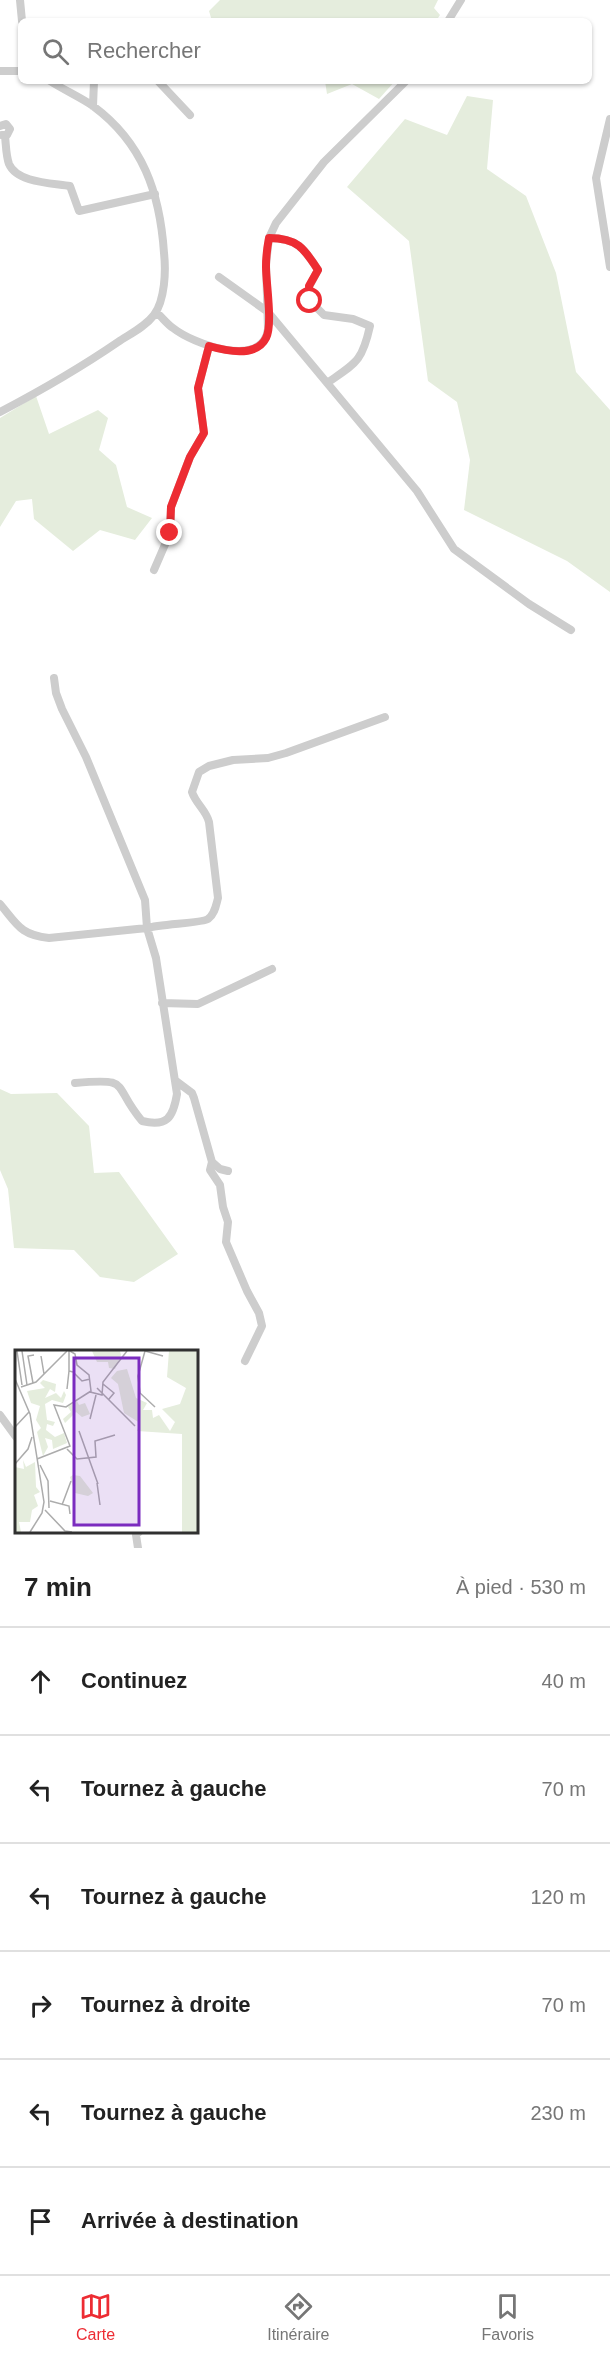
<!DOCTYPE html>
<html lang="fr">
<meta charset="utf-8">
<style>
body{margin:0;font-family:Helvetica,sans-serif;background:#f6f6f6;color:#222}
.stop{position:absolute;width:18px;height:18px;margin:-14px;border:4px solid #ed2c33;border-radius:50%;background:#fff}
.stop.end{background:#ed2c33;border-color:#fff;box-shadow:0 2px 6px #0008}
.list{margin:0;padding:0;list-style:none}
h2{display:flex;justify-content:space-between;align-items:center;height:78px;margin:0;padding:0 24px;font-size:26px}
h2 small{font-size:20px;font-weight:400;color:#767676}
.list li{display:grid;grid-template-columns:39px 1fr auto;gap:18px;align-items:center;box-sizing:border-box;height:108px;padding:0 24px;border-top:2px solid #e0e0e0}
.list b{display:block;font-size:22px;white-space:nowrap}
.list em{font-size:20px;font-style:normal;color:#767676}
.icon{flex:none;width:33px;height:33px;fill:none;stroke:currentColor;stroke-width:2;stroke-linecap:round;stroke-linejoin:round}
.map{position:relative;flex:none;width:610px;height:1548px;overflow:hidden}
.search{position:absolute;background:#fff;box-shadow:0 2px 4px #0004;left:18px;right:18px;top:18px;height:66px;display:flex;align-items:center;gap:15px;box-sizing:border-box;padding:0 21px;border-radius:9px;color:#767676;font-size:22px}
.sheet{height:726px;background:#fff}
nav{display:flex;justify-content:space-around;align-items:center;box-sizing:border-box;height:84px;border-top:2px solid #e0e0e0;background:#fff;font-size:16px;color:#767676}
nav a{display:grid;justify-items:center;gap:3px}
nav .on{color:#ed2c33}
.map>svg:first-child{display:block}
.green{fill:#e5eddd}
.lines{fill:none;stroke-linecap:round;stroke-linejoin:round}
.minor{stroke:#cdcdcd;stroke-width:8}
.route{stroke:#ed2c33;stroke-width:8}
.inset-road{fill:none;stroke:#acacac;stroke-width:1.5}
.view{fill:#7b2cbf;fill-opacity:0.15;stroke:#7b2cbf;stroke-width:3}
.inset-edge{fill:none;stroke:#303030;stroke-width:3}
</style>
<div class="map">
<svg width="610" height="1548" viewBox="0 0 610 1548">
<rect width="100%" height="100%" fill="#fff"/>
<path class="green" d="M220,0H438L434,8L440,15L436,21H212L209,11Z
M325,81H395L379,99L352,84L327,94Z
M467,96L493,100L487,169L526,196L556,273L576,372L610,410V592L567,561L464,510L470,460L457,402L428,381L409,241L347,187L405,119L447,135Z
M36,396L49,434L98,410L108,418L99,450L116,465L127,507L152,518L135,540L100,530L73,551L34,519L32,499L16,501L0,527V418Z
M0,1089L11,1094L57,1093L89,1126L94,1173L119,1172L178,1254L134,1282L100,1277L74,1250L14,1248L8,1189L0,1170Z"/>
<g class="lines">
<path class="minor" d="M20,0L22,21
M448,21L461,0
M0,71H21
M158,81L190,115
M93,106L94,81
M610,119L596,178L610,267
M0,126L6,124L10,129L7,135H2
M5,136C6,145 6,156 9,164C17,183 53,183 70,186L79,211L155,194
M269,238C297,238 304,248 318,270L309,287L310,301L324,315L353,319L370,326C362,362 356,363 327,383
M219,277L268,312L417,491L454,549L529,604L571,630
M156,312C162,317 167,324 173,328C193,344 263,370 268,329L266,264L269,238L276,223L324,162L406,81
M0,412C40,391 80,368 118,342C130,334 145,327 154,315C165,300 166,271 164,253C160,193 143,143 93,106C80,97 64,90 50,81
M154,570L170,533L171,507L190,457L204,433L198,388L209,346
M54,678L56,693L62,709L86,757L145,900L147,928L156,958L177,1094C173,1118 167,1127 142,1121C111,1084 133,1078 75,1083
M0,904C17,924 20,935 49,938L147,928C160,924 203,923 208,919C215,914 216,905 218,898L209,822C206,810 196,804 192,792L199,772L209,766L233,760L268,758L286,753L385,717
M162,1003L198,1004L272,969
M176,1081L192,1093L194,1098L212,1162L220,1169L228,1171
M212,1162L210,1170L220,1185L223,1207L228,1222L226,1242L247,1291L259,1313L262,1326L245,1361
M0,1415L16,1437
M138,1548L136,1535L139,1532"/>
</g>
<g class="lines">
<path class="route" d="M170,533L171,507L190,457L204,433L198,388L209,346C226,351 256,358 266,338C273,325 266,283 266,267C266,257 267,248 269,238C297,238 304,248 318,270L309,286L310,301"/>
</g>
<g transform="translate(15 1350)">
<rect width="183" height="183" fill="#fff"/>
<path d="M77,1H105L106,5L100,19L94,18L93,12H82ZM154,1H183V182H167V84L122,81L125,73L109,63L103,34L96,28L102,21L112,19L121,48L132,53L128,60H137L138,68L144,65L155,81L160,72L147,59L165,54L171,38L152,27ZM28,30L41,34L40,42L35,39L30,48L41,43L46,48L49,41L51,45L48,53L37,50L30,54L32,70L40,72L38,76L32,74L31,80L40,87L49,83L52,93L38,99L37,90L30,88L33,97L28,106L22,82L26,78L21,70L25,56L16,53L12,41L30,38L25,33ZM62,51L64,55L70,53L75,64L67,67L61,62L50,73L48,69L56,62L53,57ZM8,110L11,117L20,112L21,137L25,142L19,145L23,156L17,160L15,172H4L6,182H0V117L9,119ZM58,125L65,126L78,143L73,146L60,143L55,127Z" fill="#e5eddd"/>
<path class="inset-road" d="M2,1L7,35M7,1L12,35M54,1V21L58,22M130,1L123,26L125,43L140,57M130,1L148,6M26,6L29,24M59,23L67,31L75,29M0,29L15,64L29,152L27,163L15,182M18,33L13,6L19,5M88,34L99,43L94,49M6,37L21,32L52,1M82,38L120,76M52,39L54,21M75,42L87,45L88,32L112,1M75,69L81,45M0,77L14,62M64,81L83,134M52,99L62,109L81,107L80,91L100,85M22,109L55,96L39,55L51,57L76,41L74,25L62,15L60,4L55,1M0,114L13,99L17,87M25,115L33,131L34,158M82,133L85,155M35,151L54,156L55,164M47,155L56,131M30,160L50,181L57,182"/>
<path class="view" d="M59,8H124V175H59Z"/>
<rect width="183" height="183" class="inset-edge"/>
</g>
</svg>
<div class="stop" style="left:310px;top:301px"></div>
<div class="stop end" style="left:170px;top:533px"></div>
<div class="search"><svg class="icon" aria-label="search" viewBox="0 0 24 24"><circle cx="10" cy="10" r="6"/><path d="M15 15l6 6"/></svg>Rechercher</div>
</div>
<section class="sheet">
<h2>7 min<small>À pied · 530 m</small></h2>
<ul class="list">
<li><svg class="icon" aria-label="ahead" viewBox="0 0 24 24"><path d="M12 20V5M6 11l6-6 6 6"/></svg><div><b>Continuez</b></div><em>40 m</em></li>
<li><svg class="icon" aria-label="left" viewBox="0 0 24 24"><path d="M17 20v-9H6M10 6l-5 5 5 5"/></svg><div><b>Tournez à gauche</b></div><em>70 m</em></li>
<li><svg class="icon" aria-label="left" viewBox="0 0 24 24"><path d="M17 20v-9H6M10 6l-5 5 5 5"/></svg><div><b>Tournez à gauche</b></div><em>120 m</em></li>
<li><svg class="icon" aria-label="right" viewBox="0 0 24 24"><path d="M7 20v-9h11M14 6l5 5-5 5"/></svg><div><b>Tournez à droite</b></div><em>70 m</em></li>
<li><svg class="icon" aria-label="left" viewBox="0 0 24 24"><path d="M17 20v-9H6M10 6l-5 5 5 5"/></svg><div><b>Tournez à gauche</b></div><em>230 m</em></li>
<li><svg class="icon" aria-label="arrive" viewBox="0 0 24 24"><path d="M6 21V4h12l-3 4 3 4H6"/></svg><div><b>Arrivée à destination</b></div></li>
</ul>
</section>
<nav>
<a class="on"><svg class="icon" aria-label="map" viewBox="0 0 24 24"><path d="M3 6l6-2 6 2 6-2v14l-6 2-6-2-6 2zM9 4v14M15 6v14"/></svg>Carte</a>
<a><svg class="icon" aria-label="directions" viewBox="0 0 24 24"><path d="M12 3l9 9-9 9-9-9zM9 14v-3h6M13 9l2 2-2 2"/></svg>Itinéraire</a>
<a><svg class="icon" aria-label="saved" viewBox="0 0 24 24"><path d="M7 4h10v16l-5-4-5 4z"/></svg>Favoris</a>
</nav>
